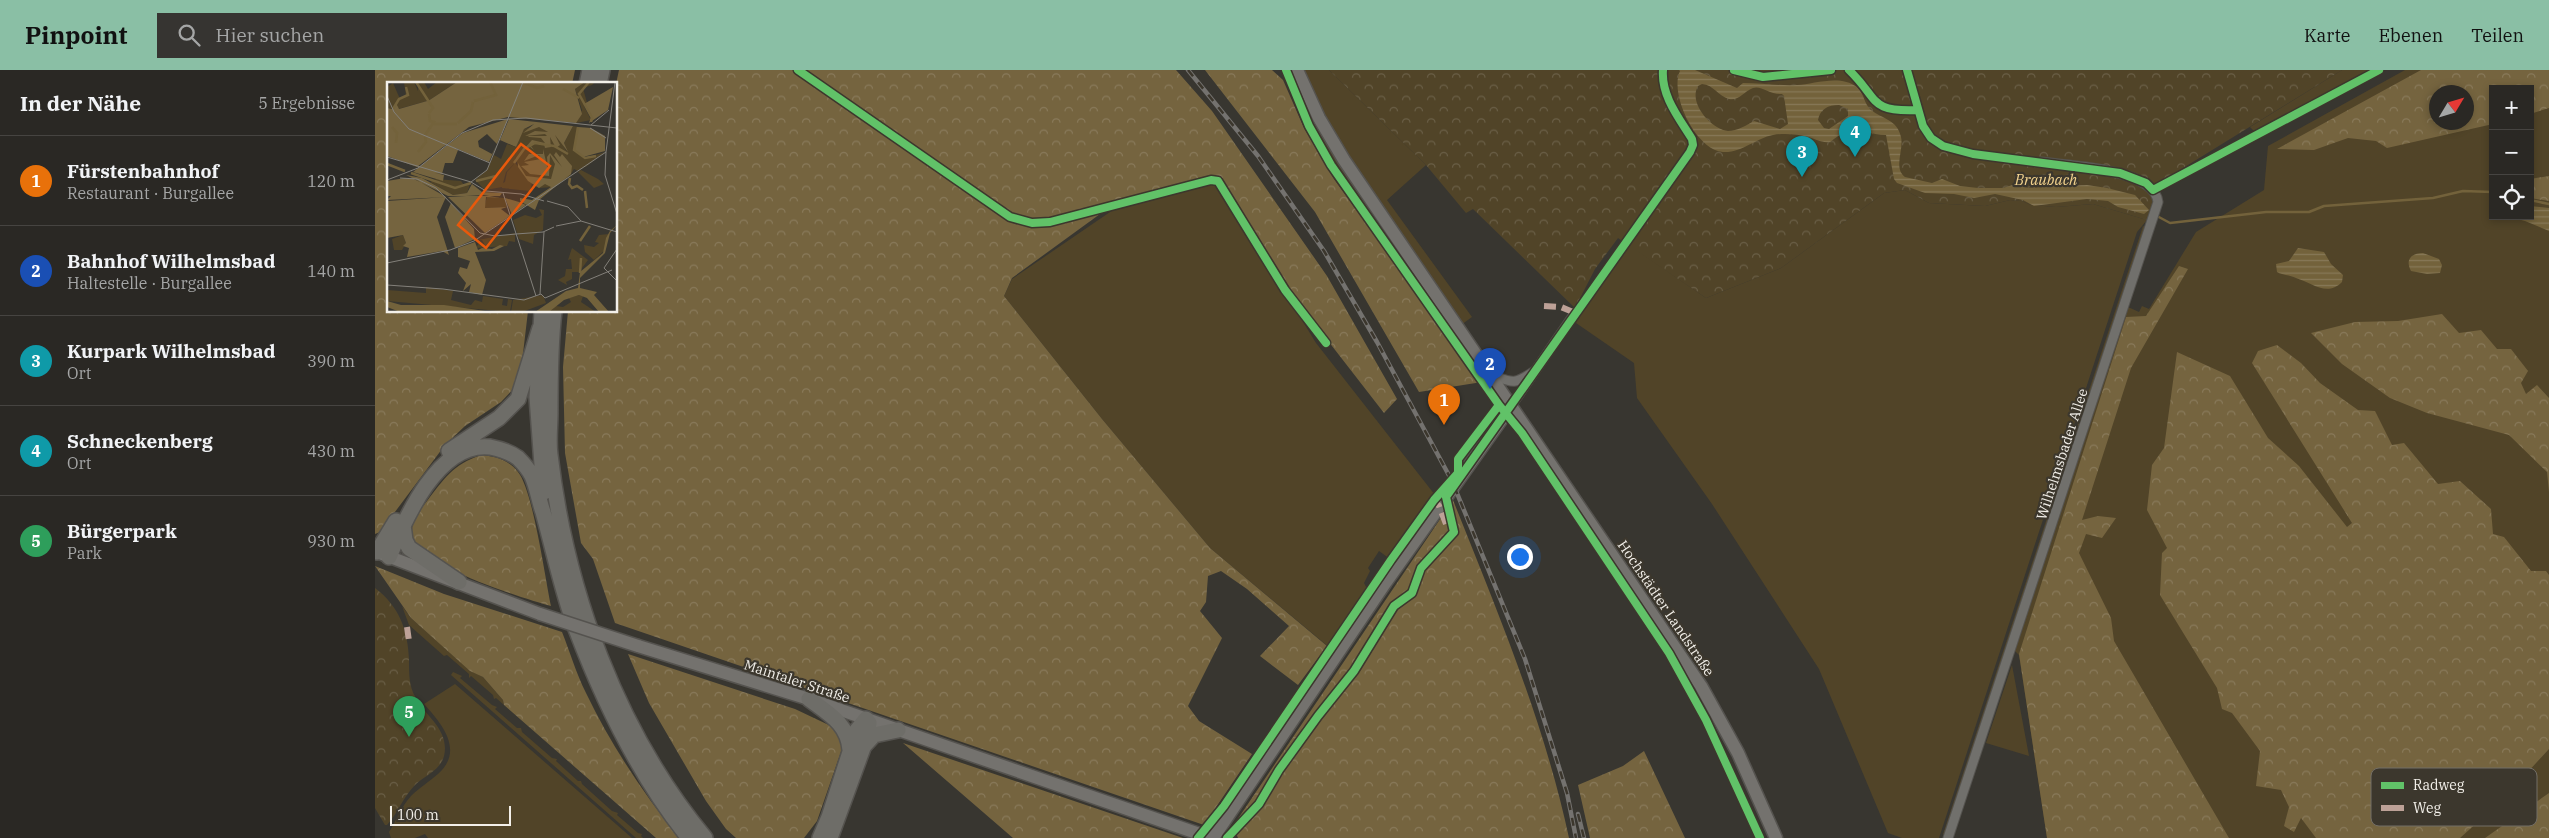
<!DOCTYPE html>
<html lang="de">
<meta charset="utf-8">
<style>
body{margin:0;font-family:"IBM Plex Serif",serif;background:#363431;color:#f1f3f6}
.controls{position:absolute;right:15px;top:15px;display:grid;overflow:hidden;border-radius:0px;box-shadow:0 2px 8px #0003}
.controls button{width:45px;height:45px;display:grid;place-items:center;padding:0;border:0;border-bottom:1px solid #464441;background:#2a2824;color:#f1f3f6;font:25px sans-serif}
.compass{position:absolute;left:2054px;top:15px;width:45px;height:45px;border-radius:50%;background:#2a2824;box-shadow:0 2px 8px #0003;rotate:52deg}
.scale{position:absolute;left:15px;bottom:12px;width:121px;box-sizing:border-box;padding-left:5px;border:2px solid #f3f0ea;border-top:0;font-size:14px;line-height:18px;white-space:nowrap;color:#f3f0ea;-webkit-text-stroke:4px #3c372d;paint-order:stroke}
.you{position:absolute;left:1144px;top:486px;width:18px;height:18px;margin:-12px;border:4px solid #fff;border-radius:50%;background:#1a73e8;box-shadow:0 0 0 8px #1a73e833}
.badge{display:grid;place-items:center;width:32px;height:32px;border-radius:50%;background:#8abfa5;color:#fff;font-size:16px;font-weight:700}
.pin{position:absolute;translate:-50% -41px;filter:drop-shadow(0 1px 2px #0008)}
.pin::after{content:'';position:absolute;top:26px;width:18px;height:15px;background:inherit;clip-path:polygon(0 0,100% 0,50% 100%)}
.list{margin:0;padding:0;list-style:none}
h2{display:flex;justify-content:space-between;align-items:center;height:65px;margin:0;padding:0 20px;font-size:21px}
h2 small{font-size:16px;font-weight:400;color:#a5a6a6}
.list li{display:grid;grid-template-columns:32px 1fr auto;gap:15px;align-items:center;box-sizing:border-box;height:90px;padding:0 20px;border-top:1px solid #464441}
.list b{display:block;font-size:19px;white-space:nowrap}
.list p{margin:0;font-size:16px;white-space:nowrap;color:#a5a6a6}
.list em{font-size:16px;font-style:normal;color:#a5a6a6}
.icon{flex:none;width:28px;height:28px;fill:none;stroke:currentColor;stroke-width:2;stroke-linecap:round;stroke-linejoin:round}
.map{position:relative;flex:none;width:2174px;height:768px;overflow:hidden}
header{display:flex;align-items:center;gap:30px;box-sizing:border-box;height:70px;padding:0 25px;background:#8abfa5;color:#111}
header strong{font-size:24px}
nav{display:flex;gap:28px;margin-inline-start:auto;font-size:18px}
.search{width:350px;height:45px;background:#363431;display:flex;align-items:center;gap:12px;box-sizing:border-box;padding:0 18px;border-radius:0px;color:#a5a6a6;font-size:19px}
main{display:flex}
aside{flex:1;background:#2a2824}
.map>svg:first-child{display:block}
.green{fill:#514428;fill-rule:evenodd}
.forest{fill:url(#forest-crowns);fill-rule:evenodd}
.park{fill:url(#park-crowns)}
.water{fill:url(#water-rules);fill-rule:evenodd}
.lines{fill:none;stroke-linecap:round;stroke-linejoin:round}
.stream{stroke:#73623b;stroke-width:2.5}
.street-casing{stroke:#55534f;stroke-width:11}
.secondary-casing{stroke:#55534f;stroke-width:15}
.highway-casing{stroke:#55534f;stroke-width:18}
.street{stroke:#71706c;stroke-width:9}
.secondary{stroke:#74726e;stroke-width:12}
.highway{stroke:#6e6d68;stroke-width:15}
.rail-casing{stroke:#74726f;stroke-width:4.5}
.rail{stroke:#3c372d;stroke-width:2.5;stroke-dasharray:8;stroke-linecap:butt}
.secondary-bridge-casing{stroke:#55534f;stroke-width:15;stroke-linecap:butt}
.secondary-bridge{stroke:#74726e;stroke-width:12}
.quiet{stroke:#bda197;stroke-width:6;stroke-dasharray:12 6;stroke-linecap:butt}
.cycleway-casing{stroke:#3c372d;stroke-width:11}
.cycleway{stroke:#61c268;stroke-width:8}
.labels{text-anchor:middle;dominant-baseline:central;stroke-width:4.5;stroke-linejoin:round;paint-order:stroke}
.street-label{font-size:14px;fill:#f3f0ea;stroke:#3c372d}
.water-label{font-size:15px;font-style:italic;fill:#f2d28d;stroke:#3c372d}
.inset-river{fill:none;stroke:#73623b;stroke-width:2.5}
.inset-road{fill:none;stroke:#83807a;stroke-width:1}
.view{fill:#e8590c;fill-opacity:0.15;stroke:#e8590c;stroke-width:2.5}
.inset-edge{fill:none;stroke:#f3f0ea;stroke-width:2.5}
.key{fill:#3c372d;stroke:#736e66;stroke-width:1}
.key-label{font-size:14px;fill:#f3f0ea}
</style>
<header>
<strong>Pinpoint</strong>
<div class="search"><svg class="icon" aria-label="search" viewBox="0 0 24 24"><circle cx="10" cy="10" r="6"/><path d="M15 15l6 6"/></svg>Hier suchen</div>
<nav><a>Karte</a><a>Ebenen</a><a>Teilen</a></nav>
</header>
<main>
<aside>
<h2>In der Nähe<small>5 Ergebnisse</small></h2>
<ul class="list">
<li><span class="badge" style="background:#e8710a">1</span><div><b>Fürstenbahnhof</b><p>Restaurant · Burgallee</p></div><em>120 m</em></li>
<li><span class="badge" style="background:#1a4fb4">2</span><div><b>Bahnhof Wilhelmsbad</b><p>Haltestelle · Burgallee</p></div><em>140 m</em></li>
<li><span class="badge" style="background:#0f9aa8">3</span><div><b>Kurpark Wilhelmsbad</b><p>Ort</p></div><em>390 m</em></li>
<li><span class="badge" style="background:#0f9aa8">4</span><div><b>Schneckenberg</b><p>Ort</p></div><em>430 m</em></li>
<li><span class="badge" style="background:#2e9e5b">5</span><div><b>Bürgerpark</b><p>Park</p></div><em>930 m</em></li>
</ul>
</aside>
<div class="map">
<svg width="2174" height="768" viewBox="0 0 2174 768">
<defs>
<pattern id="forest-crowns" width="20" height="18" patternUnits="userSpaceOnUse" patternTransform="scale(1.25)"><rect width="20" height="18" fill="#75643f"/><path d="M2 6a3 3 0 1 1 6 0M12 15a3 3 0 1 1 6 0" fill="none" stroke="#897a5b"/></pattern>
<pattern id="park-crowns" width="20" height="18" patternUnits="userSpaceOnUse" patternTransform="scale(1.25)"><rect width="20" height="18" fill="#514428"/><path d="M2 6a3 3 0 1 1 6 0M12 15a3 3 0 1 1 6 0" fill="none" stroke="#6a5f47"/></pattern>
<pattern id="water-rules" width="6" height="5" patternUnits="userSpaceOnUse" patternTransform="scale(1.25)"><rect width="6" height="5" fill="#73623b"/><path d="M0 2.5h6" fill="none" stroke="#877958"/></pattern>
</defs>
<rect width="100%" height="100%" fill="#383630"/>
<path class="green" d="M913,0H916L1080,258L1077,260L958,94L936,55Z
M926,0H954L1051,95L1012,130L1097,247L1086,255L957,66Z
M1967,0H2001L1882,64L1875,57Z
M2030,0H2174V768H1672L1644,585L1639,580L1749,243L1753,237L1764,242L1767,236L1774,239L1821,162L1889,120L1893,76ZM2118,19H2155V146H2118ZM2062,22H2092V52H2062Z
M838,112L844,115L941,273L1060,425L1015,489L1004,481L993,498L995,501L989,513L993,521L955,578L835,478L727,349L629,226L637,209L738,140Z
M1530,120L1554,133L1610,136L1635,130L1647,131L1656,135L1681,137L1718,134L1772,150L1762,162L1564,768H1527L1513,763L1444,599L1337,434L1262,328L1259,293L1201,253L1204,243L1253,174L1331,228L1406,198L1509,123Z
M1768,156L1771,157L1572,765L1568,764Z
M27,536L36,548L95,600L108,607L128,630L129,635L121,628L119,629L118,625L96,606L94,608V604L72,585L69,586L34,555Z
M1637,595L1654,686L1611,673Z
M78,602L87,606L85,608L117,635L122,637L120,639L142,658H146L147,662L177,688L182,689L181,691L203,711H206L207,714L237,741L243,743L242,745L263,763L267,764L266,766L268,768H261L76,605Z
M80,614L257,768H53L50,764L40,768H16L14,762C22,750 26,737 36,726C45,717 54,712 63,704C90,680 66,653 49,634Z"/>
<path class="forest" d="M0,0H200L197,14H14V241H153L147,292L142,315L126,332L90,356L70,375L5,462L0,464Z
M244,0H801L837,41L952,206L1022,329L1009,343L912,218L847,111L842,108L736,136L637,208L629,226L727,349L835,478L952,576L923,615L885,586L914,556L872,519L846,501L833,506L831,532L825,541L847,568L813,636L824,651L877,684L829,755L240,553L218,489L206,473L190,383L188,297L193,241H241V14Z
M830,0H897L908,10L929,58L959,109L1107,312L1044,322L940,142Z
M2046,0H2174V38L2155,44V19H2118V54L2012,78L2001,71L1973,68L1939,80L1902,79ZM2062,22H2092V52H2062Z
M2174,106V131L2155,128V109Z
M1804,196L1813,199L1756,298L1707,450L1723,446L1741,448L1727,468L1711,464L1704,483L1736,548L1739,571L1854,768H1672L1644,584L1751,247L1771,246Z
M2067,244L2084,263L2106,260L2122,279H2136L2153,301L2146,313L2151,324L2162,315L2174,328V422L2172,402L2134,365L2052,343L2015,328L1967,294L1936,263L1980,252L2023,251Z
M1902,275L1926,293L1945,313L1983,340L2000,341L2017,375L2029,373L2063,414L2085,411L2116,439L2118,464L2129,467L2156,501H2171L2174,505V679L2125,732L2085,768H1941L1926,748L1919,762L1909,756L1914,737L1906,720L1881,716L1885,681L1857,643L1847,639L1842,618L1785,525L1787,483L1792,478L1772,440L1777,395L1789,378L1802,282L1855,306L1893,368L1924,396L1972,457L1977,453L1877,293L1883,281Z
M106,385C120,386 134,390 143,402C158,420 170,508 176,536C147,528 47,497 38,468C34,452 43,443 52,431C70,408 77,395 106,385Z
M1078,430C1122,541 1169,651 1194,768H863L858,756Z
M0,496L69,524L187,562C195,582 201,603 211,623C236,675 268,723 304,768H281L129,635L128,630L108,607L95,601L36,548Z
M253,584L420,639L458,657L469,673L442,751L429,768H361L351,759L331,731L274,633Z
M528,673L808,768H638Z
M1269,681L1310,768H1215L1203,715L1248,696Z
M2174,723V768H2110Z"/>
<path class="park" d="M954,0H1967L1774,119L1778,131L1772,150L1718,134L1681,137L1656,135L1647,131L1635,130L1610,136L1554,133L1530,120L1509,123L1406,198L1331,228L1243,168L1220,199L1200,238L1098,139L1091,143L1051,95Z
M0,518C24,536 33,560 34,590C34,604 34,615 40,627C51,647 75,660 69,686C65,701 50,705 40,715C28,727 23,743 12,755H10L0,738Z"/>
<path class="water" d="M1304,0H1320L1362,18L1368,13C1386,13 1404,16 1422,15C1439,14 1465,4 1482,17C1489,23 1489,34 1496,40C1507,49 1522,49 1526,67C1529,80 1518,98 1530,107L1557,113L1567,109L1585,116L1603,118H1628L1641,114L1653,118L1712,115L1732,118L1760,125L1774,140L1769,144L1743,137L1733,131L1712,129L1659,136L1648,130L1620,124L1599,128L1579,124L1550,123L1522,113L1519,109L1511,65C1483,64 1480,52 1455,72C1446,73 1441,69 1433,67C1423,64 1408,63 1398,65C1381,68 1367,83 1348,82C1321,80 1294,24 1305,1ZM1327,14C1339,15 1343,26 1354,29C1364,31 1368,22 1378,18C1386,15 1395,25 1407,24L1409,26L1413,54L1405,59L1379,51C1372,55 1362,61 1353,61C1336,59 1313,33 1323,16ZM1464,35L1473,39V46L1454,59L1449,58L1443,50C1445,39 1453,35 1464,35Z
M2155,136L2174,138V161L2150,151L2131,146H2155Z
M1923,178L1949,182L1956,194L1968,205L1967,212C1952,227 1937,213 1921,208C1915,205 1907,205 1902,202L1901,194L1914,191Z
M2048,183L2064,189L2067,195L2065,203L2052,204L2036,201C2030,190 2036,183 2048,183Z"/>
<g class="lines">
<path class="stream" d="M2155,130L2174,134
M1782,146L1795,153L1891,142H1934L1949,136L2058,128L2088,121L2118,122"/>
<g class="street-casing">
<path id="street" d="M1114,304C1137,312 1137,316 1158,302
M1136,336L1200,243
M1573,768L1783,132C1779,98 1693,96 1666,92"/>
</g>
<g class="secondary-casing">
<path id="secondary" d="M922,0L944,48L969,90L1326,616L1363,683L1401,768
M7,484L165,544
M263,576L434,629L836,768
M838,768L1011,512L1136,336"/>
</g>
<g class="highway-casing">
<path id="highway" d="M212,14L215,0
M224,14L227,0
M167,241L162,327L169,422
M179,241C175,275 175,309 175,343C175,357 173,371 175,385C191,521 242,662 330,768
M74,381L124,348L143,329L165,258
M28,455L30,470L34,478L84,512
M2,482L21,451
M14,487C30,449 63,371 115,377C125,379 135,382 143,388C148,393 154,400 157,406C162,417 164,431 168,442C179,481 187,521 201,559C229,633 264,706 314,768
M434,629C454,644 473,654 475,680
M488,677L499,665L523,660
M445,768L454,747L482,660L491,649L494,653L492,667L455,768"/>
</g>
<use href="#street" class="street"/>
<use href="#secondary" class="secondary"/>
<use href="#highway" class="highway"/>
<g class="rail-casing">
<path id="rail" d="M813,0L883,86L949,181L1002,272L1077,411L1150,589L1192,723L1201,768
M1203,744L1209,768"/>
</g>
<use href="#rail" class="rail"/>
<g class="secondary-bridge-casing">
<path id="secondary-bridge" d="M165,544L263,576"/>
</g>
<use href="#secondary-bridge" class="secondary-bridge"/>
<path class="quiet" d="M1169,236L1186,237L1200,243L1203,239
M1061,428L1059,430L1064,436L1071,454
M32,557L34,571"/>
<g class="cycleway-casing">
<path id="cycleway" d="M423,0L635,147L657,153L675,152L836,110L843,111L910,220L951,273
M911,0L934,56L956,95L1124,335L1147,363L1294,583L1331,650L1385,768
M1359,0L1388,7L1456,0
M1474,0C1505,30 1493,42 1543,40
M1532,0L1548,56L1556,68L1568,76L1598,84L1745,103L1771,113L1778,120L2004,0
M823,768L849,736L1016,490L1059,430L1083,403V389L1124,335
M852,768L884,734L904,700L943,646L979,601L1019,536L1037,523L1046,498L1079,462L1071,427L1315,82L1318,75L1317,69C1304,48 1286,26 1288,0"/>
</g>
<use href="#cycleway" class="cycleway"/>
</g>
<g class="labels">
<g class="street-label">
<text transform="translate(1687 384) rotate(-72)">Wilhelmsbader Allee</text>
<text transform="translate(1291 538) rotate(56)">Hochstädter Landstraße</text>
<text transform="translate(422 611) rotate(18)">Maintaler Straße</text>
</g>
<g class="water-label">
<text x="1671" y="109">Braubach</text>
</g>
</g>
<g transform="translate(12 12)">
<rect width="230" height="230" fill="#383630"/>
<path d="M17,0H27L31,9V0H37L41,7L50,0H70L41,19L38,13L40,19L11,27L9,21L5,27L0,26V5L6,1L13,17L19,14ZM198,0H208L205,3L210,0L205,3L196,6L200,21L197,24L204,38L189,41L195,28L188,7ZM157,41L169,51L180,70L177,61L186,44L191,45L188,69L199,76L218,70L200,84L191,89L187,87L182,95L167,105L152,106L145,101L143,109L115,106L114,102L118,100L120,90L128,81L131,84L128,75L130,57L137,47ZM194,88L211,97L217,102L207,106L191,90ZM49,97L74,99L77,103L83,102L80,111L66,113L43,100ZM100,115L118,116L120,125L97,126ZM152,127L157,128L156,148L147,153L146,162L132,157L126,138L138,133L149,136L155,133ZM128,151V160L122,159L120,164L89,166L92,161L99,165L95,158H91ZM222,152L217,169L207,178L198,170L197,163L207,165L212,161L208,160L212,153ZM16,153L19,161L15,168H7L5,157ZM185,166L201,178L192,190H185V197L179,200L180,203L171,198L178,194L179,187H185L184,177L181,178ZM39,205L66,209L64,218L84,223L88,218L95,220L96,214L116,217L115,223L120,224L121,217L125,218L123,230L0,219V208L39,211ZM192,213L196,214L194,220L209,230H162L169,224L176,225L184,220L182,216Z" fill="#514428"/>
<path d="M70,0H198L188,7L195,32L189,41L121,35L82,45L30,85L0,74V26L5,27L9,21L12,27L40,19L38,13L41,19ZM226,5L221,28L202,41L204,35L197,22ZM121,37L102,80L68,66L71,68L66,81H58L55,92L48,91L57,93L56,99L26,90L76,51ZM100,52L110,62L105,72L92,65L91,59ZM122,37L186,44L177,61L181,70L168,53L173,63L169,66L163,55L164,65L158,66L157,62L149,61L144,64L147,68L142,64L138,66L145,58L158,61L154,56L142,55L141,54H160L158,52L138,54L148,49L161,50L152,45L136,51L147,42L137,47L129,65L113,58ZM191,45L204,46L218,54V69L196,75L187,68ZM156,67L161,88L160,75L163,71L175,85L167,73L169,70L173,75L175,72L185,84L184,92L152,118L148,128L133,119V116L145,118L164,105L158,102L152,106L141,99L131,85V81L139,94L164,97L168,82L163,73L162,94L143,92L134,84L142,83L137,80L154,77L152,73L137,79L142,72H156ZM19,93L35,96L66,113L80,111L85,102L95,110L115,111L113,114H61ZM18,96L28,97L59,115L0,118L4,114H0V99ZM97,113L113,116L99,115L98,126L120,125L114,127L123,134L98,151L61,115ZM59,115L50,135L62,173L55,169L20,175L22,166L16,164L19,161L16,153L0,156V119ZM118,116L132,120L139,123L125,133ZM64,121L87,147L88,157L68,166L58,135ZM88,160L91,168L95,166L105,167L113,163L117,164L107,169L88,170L99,198L95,213L82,210L84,202L76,209L79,201L71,191L73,185L80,187L83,179L71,175V166Z" fill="#75643f" fill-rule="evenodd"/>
<path d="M120,62L129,65L128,81L119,90L115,105L98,108L88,98L100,88L107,73L114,77ZM156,213L159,221L135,230H124L126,218Z" fill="#514428"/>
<path d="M230,143L223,151L218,171L193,196V206L210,210L207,213L222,230H212L200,216L192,213L177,218L162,230H148L179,209L191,206L193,190L216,171L219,156L223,149ZM0,219L14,223H57L105,230H13L0,225Z" fill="#73623b"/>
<path class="inset-river" d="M29,0L46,26L42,31M202,0L192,12L205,36L204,40M138,1L150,6L157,4M176,7L192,16M87,19L109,13L103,0M6,27L12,17L21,13L19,5M71,41L84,29L86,20M47,42H70M5,45L10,51L9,61M191,45L187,68L198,76L209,74M38,53L47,40L43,39L42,32M31,70L39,60L38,55M127,81L137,67L148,61L167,64L181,72M0,82L18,89M24,91L68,106L84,101M183,96L182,102L185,106L190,104L196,108M89,99L109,94M198,109L200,126M193,159L203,144M193,191L194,176"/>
<path class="inset-road" d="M136,0L100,88L84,100L99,109L134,112L157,119M0,14L7,30L22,47L103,81M204,43L222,28M203,46L219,56M219,70L218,93L230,132M219,70L228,0M0,75L84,100M13,96L30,97L49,106L93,151L108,154L129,152M0,98L31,86L75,51L106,38L139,36L230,46M116,111L149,214M160,119L181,125L194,139M169,144L194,139L230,150M129,152L156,150L167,145M230,167L217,186L230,199M0,181L63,168L87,159L219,70M0,203L56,207L137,218L154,212L158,216L225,188M153,212L157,150"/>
<path class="view" d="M134,62L163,84L99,166L71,143Z"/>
<rect width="230" height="230" class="inset-edge"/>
</g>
<rect x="1996" y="698" width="166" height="58" rx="8" class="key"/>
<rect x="2006" y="712" width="23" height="7" fill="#61c268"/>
<rect x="2006" y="735" width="23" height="6" fill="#bda197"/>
<g class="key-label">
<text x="2038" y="720">Radweg</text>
<text x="2038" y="743">Weg</text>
</g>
</svg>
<div class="controls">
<button>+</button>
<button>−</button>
<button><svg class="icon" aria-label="locate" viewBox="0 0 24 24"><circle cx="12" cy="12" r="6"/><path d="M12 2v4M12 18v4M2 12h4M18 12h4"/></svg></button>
</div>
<svg class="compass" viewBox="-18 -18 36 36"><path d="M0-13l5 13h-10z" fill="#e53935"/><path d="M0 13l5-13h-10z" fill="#a5a6a6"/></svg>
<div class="scale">100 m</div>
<div class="you"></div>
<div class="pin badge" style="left:1069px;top:355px;background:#e8710a">1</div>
<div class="pin badge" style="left:1115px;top:319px;background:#1a4fb4">2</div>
<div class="pin badge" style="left:1427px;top:107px;background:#0f9aa8">3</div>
<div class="pin badge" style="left:1480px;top:87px;background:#0f9aa8">4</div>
<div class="pin badge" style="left:34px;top:667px;background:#2e9e5b">5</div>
</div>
</main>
